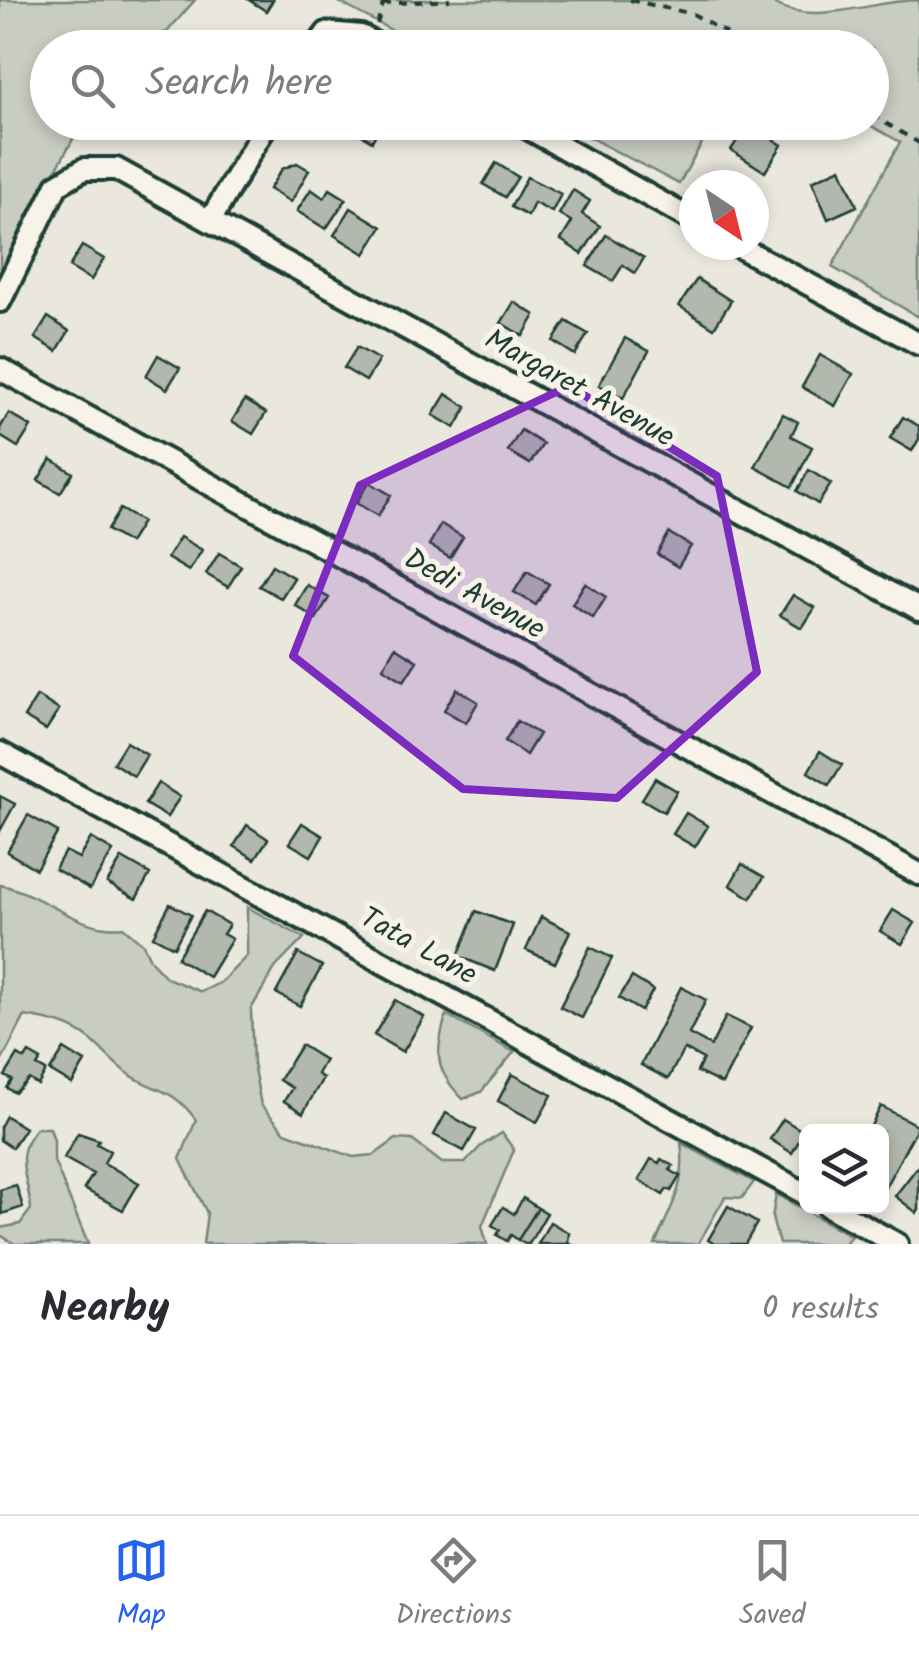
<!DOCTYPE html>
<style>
body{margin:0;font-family:Kalam,sans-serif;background:#f2f2f3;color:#2b2b33}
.controls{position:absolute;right:30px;bottom:30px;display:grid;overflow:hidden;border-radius:15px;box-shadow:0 5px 15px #0003}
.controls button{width:90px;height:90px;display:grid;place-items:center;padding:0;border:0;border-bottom:2px solid #e1e1e2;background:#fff;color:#2b2b33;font:50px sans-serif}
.compass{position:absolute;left:679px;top:170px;width:90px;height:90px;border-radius:50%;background:#fff;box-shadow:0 5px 15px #0003;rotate:145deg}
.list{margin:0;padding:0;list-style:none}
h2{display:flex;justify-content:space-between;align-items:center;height:130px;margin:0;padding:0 40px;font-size:42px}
h2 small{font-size:32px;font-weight:400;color:#7c7c81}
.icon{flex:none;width:55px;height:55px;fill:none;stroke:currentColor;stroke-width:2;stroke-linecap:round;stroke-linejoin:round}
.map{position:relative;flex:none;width:919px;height:1244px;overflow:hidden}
.search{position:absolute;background:#fff;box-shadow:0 5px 15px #0003;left:30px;right:30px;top:30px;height:110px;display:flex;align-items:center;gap:25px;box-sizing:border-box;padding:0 35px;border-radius:55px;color:#7c7c81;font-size:38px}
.sheet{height:270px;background:#fff}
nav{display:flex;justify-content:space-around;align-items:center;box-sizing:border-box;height:140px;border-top:2px solid #e1e1e2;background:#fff;font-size:28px;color:#7c7c81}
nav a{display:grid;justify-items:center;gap:5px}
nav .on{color:#2563eb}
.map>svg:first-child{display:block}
.green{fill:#c8ccc1;stroke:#74847a;stroke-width:2.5}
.building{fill:#b2b8ae;stroke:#1f3d34;stroke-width:2.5}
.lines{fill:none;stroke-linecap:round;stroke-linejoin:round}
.minor-casing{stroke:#1f3d34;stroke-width:28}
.path{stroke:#1f3d34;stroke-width:4;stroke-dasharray:8 8;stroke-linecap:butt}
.minor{stroke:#f7f3e8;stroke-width:20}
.marked{fill:#7b2cbf;fill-opacity:0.2;stroke:#7b2cbf;stroke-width:8;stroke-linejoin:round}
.labels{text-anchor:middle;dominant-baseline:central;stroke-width:10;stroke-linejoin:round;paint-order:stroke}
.street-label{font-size:30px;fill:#1f3d34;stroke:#f7f3e8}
</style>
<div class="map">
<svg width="919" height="1244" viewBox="0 0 919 1244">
<rect width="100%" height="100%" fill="#eae8dd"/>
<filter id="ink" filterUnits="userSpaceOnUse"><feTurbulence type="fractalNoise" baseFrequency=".01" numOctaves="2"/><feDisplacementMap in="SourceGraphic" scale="20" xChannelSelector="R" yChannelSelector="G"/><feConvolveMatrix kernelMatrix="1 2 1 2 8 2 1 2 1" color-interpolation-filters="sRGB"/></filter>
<g filter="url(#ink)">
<path class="green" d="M0,0H195L167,32L128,44L126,47L48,48V122L82,123L0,270Z
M335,0H768C813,29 870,0 919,0V317L832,267L900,142L866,123L872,122V48L423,47Z
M562,123H713L679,184Z
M0,885C43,893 79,933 123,927L143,944L151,961L167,978L201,992L221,982L247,956V907L304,938L275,968L251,1009L253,1063L261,1105L285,1132L353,1157L374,1155L396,1139L412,1140L442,1163H465L481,1146L502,1133L514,1150L482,1226L487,1244H203L207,1213L180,1159L196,1120C171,1085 154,1093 126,1072C113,1063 103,1050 91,1040C71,1024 49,1020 25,1016L0,1064Z
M446,1015L514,1052L481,1092L463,1099C433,1069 436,1054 446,1015Z
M36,1128H50L54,1140V1161L88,1244H15L0,1235V1228L20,1224L31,1209C28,1176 12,1156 36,1128Z
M681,1143L754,1182L742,1198L725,1197L698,1244H655C671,1207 687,1184 681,1143Z
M776,1194L851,1236L844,1244H779L772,1218Z"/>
<path class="building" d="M249,0H273L266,11Z
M340,122H381L382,123L372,141Z
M748,123L782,145L765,172L731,150Z
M297,163L309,170L291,202L269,189L282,169Z
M496,163L518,177L505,197L483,184Z
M841,168L857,206L828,219L812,181Z
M527,177L561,194L552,212L534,203L528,216L511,207Z
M311,189L324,198L330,189L346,199L326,229L297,211Z
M573,190L590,201L582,214L600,226L582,254L561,240L572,222L559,214Z
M351,208L382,227L365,254L334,235Z
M606,235L644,258L635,273L623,265L613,281L587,266Z
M82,246L104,259L91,280L69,267Z
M697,279L731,301L714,328L679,306Z
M514,302L535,315L523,336L501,323Z
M48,317L69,331L57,351L35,338Z
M566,321L588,334L575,355L553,341Z
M625,338L649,351L623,398L599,385Z
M357,347L379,360L366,381L344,368Z
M158,355L180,368L167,389L146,376Z
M820,355L853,374L835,406L802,387Z
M446,394L467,407L455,428L433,415Z
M245,400L266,413L253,434L232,421Z
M9,413L31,427L18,447L0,436V428Z
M783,414L798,422L791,436L812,447L792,487L755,467Z
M903,417L919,426V439L912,451L890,438Z
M521,430L543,444L530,464L508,451Z
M51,459L73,473L60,493L38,480Z
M809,470L831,484L818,504L797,491Z
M369,482L391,495L378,516L356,503Z
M120,509L142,522L129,543L107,530Z
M441,524L463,537L450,558L429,545Z
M669,533L691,546L678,567L657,554Z
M180,537L202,550L189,571L167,558Z
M219,553L241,566L228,587L206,574Z
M272,565L294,578L281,598L259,586Z
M527,571L549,584L536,605L514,592Z
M585,583L606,597L593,618L572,604Z
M307,585L329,598L316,619L295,605Z
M793,595L815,608L802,628L780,615Z
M395,647L417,661L404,681L383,668Z
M457,689L478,702L466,723L444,710Z
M37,696L59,710L46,730L24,717Z
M517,721L539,734L526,755L505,741Z
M126,742L147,755L134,776L113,763Z
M820,751L842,765L829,785L808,772Z
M655,778L677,791L664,812L642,799Z
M158,783L180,797L167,817L145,804Z
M0,796L15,804L0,831Z
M686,813L708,826L695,847L673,834Z
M28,815L58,832L36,869L7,852Z
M302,823L323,836L311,856L289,843Z
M247,825L268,839L255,859L234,846Z
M91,838L113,851L90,889L55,869L65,851L79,858Z
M122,858L150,874L136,899L107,883Z
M742,864L764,877L751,898L730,885Z
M170,904L191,915L174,947L153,936Z
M893,910L915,923L902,944L880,931Z
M205,911L229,925L223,934L232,939L209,977L177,958Z
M476,911L513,925L495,971L458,956Z
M541,917L570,931L555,963L526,950Z
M590,947L612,958L582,1018L560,1007Z
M298,953L322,966L300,1006L276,993Z
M632,977L653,990L641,1011L619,998Z
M681,987L706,1000L689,1034L711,1046L726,1016L751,1028L722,1084L697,1072L703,1059L684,1049L668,1079L641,1065Z
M395,1000L424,1017L403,1052L374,1035Z
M301,1045L325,1060L317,1074L323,1078L303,1113L284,1101L292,1088L279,1080Z
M64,1049L85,1062L72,1084L50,1071Z
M29,1053L41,1060L37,1066L46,1071L38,1085L29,1079L15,1093L7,1088L12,1080L5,1076L18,1055L25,1059Z
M512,1074L552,1095L537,1122L498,1101Z
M881,1106L918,1126L882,1193V1132H868Z
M446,1113L476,1130L464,1151L434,1135Z
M6,1116L25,1128L12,1148L0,1140V1127Z
M783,1119L804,1132L792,1153L770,1139Z
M78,1133L99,1140L97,1144L110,1151L104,1163L139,1183L123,1210L84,1189L93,1174L64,1158Z
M651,1159L659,1163L661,1159L673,1166L670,1170L680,1176L671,1191L667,1189L663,1195L639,1180Z
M919,1165V1210L917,1213L895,1196Z
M16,1185L23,1207L2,1214L0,1190Z
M523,1198L538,1208L518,1240L511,1235L507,1241L497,1235L500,1230L492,1225L503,1207L514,1214Z
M728,1206L757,1223L745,1244H715L708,1240Z
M538,1208L547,1213L529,1244H525L518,1240Z
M550,1222L569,1233L568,1242L572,1244H538Z"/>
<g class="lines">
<g class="minor-casing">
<path id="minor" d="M316,48L327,33L361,36L383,48
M517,122L694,221
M210,221L919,609
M736,245L919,344
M0,301L57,185L84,169H116L210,221L268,122
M0,369L919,874
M0,753L806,1194
M828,1206L897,1244"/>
</g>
<path class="path" d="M630,0L693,14L752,48
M383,4L450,0
M377,24L383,4L381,0
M872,115L919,143"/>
<use href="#minor" class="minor"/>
</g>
</g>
<path class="marked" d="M569,386L717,476L757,672L617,798L463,789L293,656L360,485Z"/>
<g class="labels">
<g class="street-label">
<text transform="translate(579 389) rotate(29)">Margaret Avenue</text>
<text transform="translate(474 595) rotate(29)">Dedi Avenue</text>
<text transform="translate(418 947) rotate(29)">Tata Lane</text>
</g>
</g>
</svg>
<div class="controls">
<button><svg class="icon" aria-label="layers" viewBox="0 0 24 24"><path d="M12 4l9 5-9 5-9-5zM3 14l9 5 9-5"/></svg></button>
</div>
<svg class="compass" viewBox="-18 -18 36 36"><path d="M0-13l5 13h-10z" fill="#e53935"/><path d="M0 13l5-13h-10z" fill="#7c7c81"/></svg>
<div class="search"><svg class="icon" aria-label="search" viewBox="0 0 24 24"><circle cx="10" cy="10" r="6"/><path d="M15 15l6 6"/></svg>Search here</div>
</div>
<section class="sheet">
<h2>Nearby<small>0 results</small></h2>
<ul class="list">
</ul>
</section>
<nav>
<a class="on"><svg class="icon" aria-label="map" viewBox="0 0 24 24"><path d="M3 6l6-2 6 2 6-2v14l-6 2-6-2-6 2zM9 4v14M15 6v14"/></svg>Map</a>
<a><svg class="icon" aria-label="directions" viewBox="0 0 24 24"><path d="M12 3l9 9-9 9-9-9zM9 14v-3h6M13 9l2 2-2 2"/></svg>Directions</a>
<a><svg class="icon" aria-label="saved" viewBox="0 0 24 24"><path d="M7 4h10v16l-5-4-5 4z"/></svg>Saved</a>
</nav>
